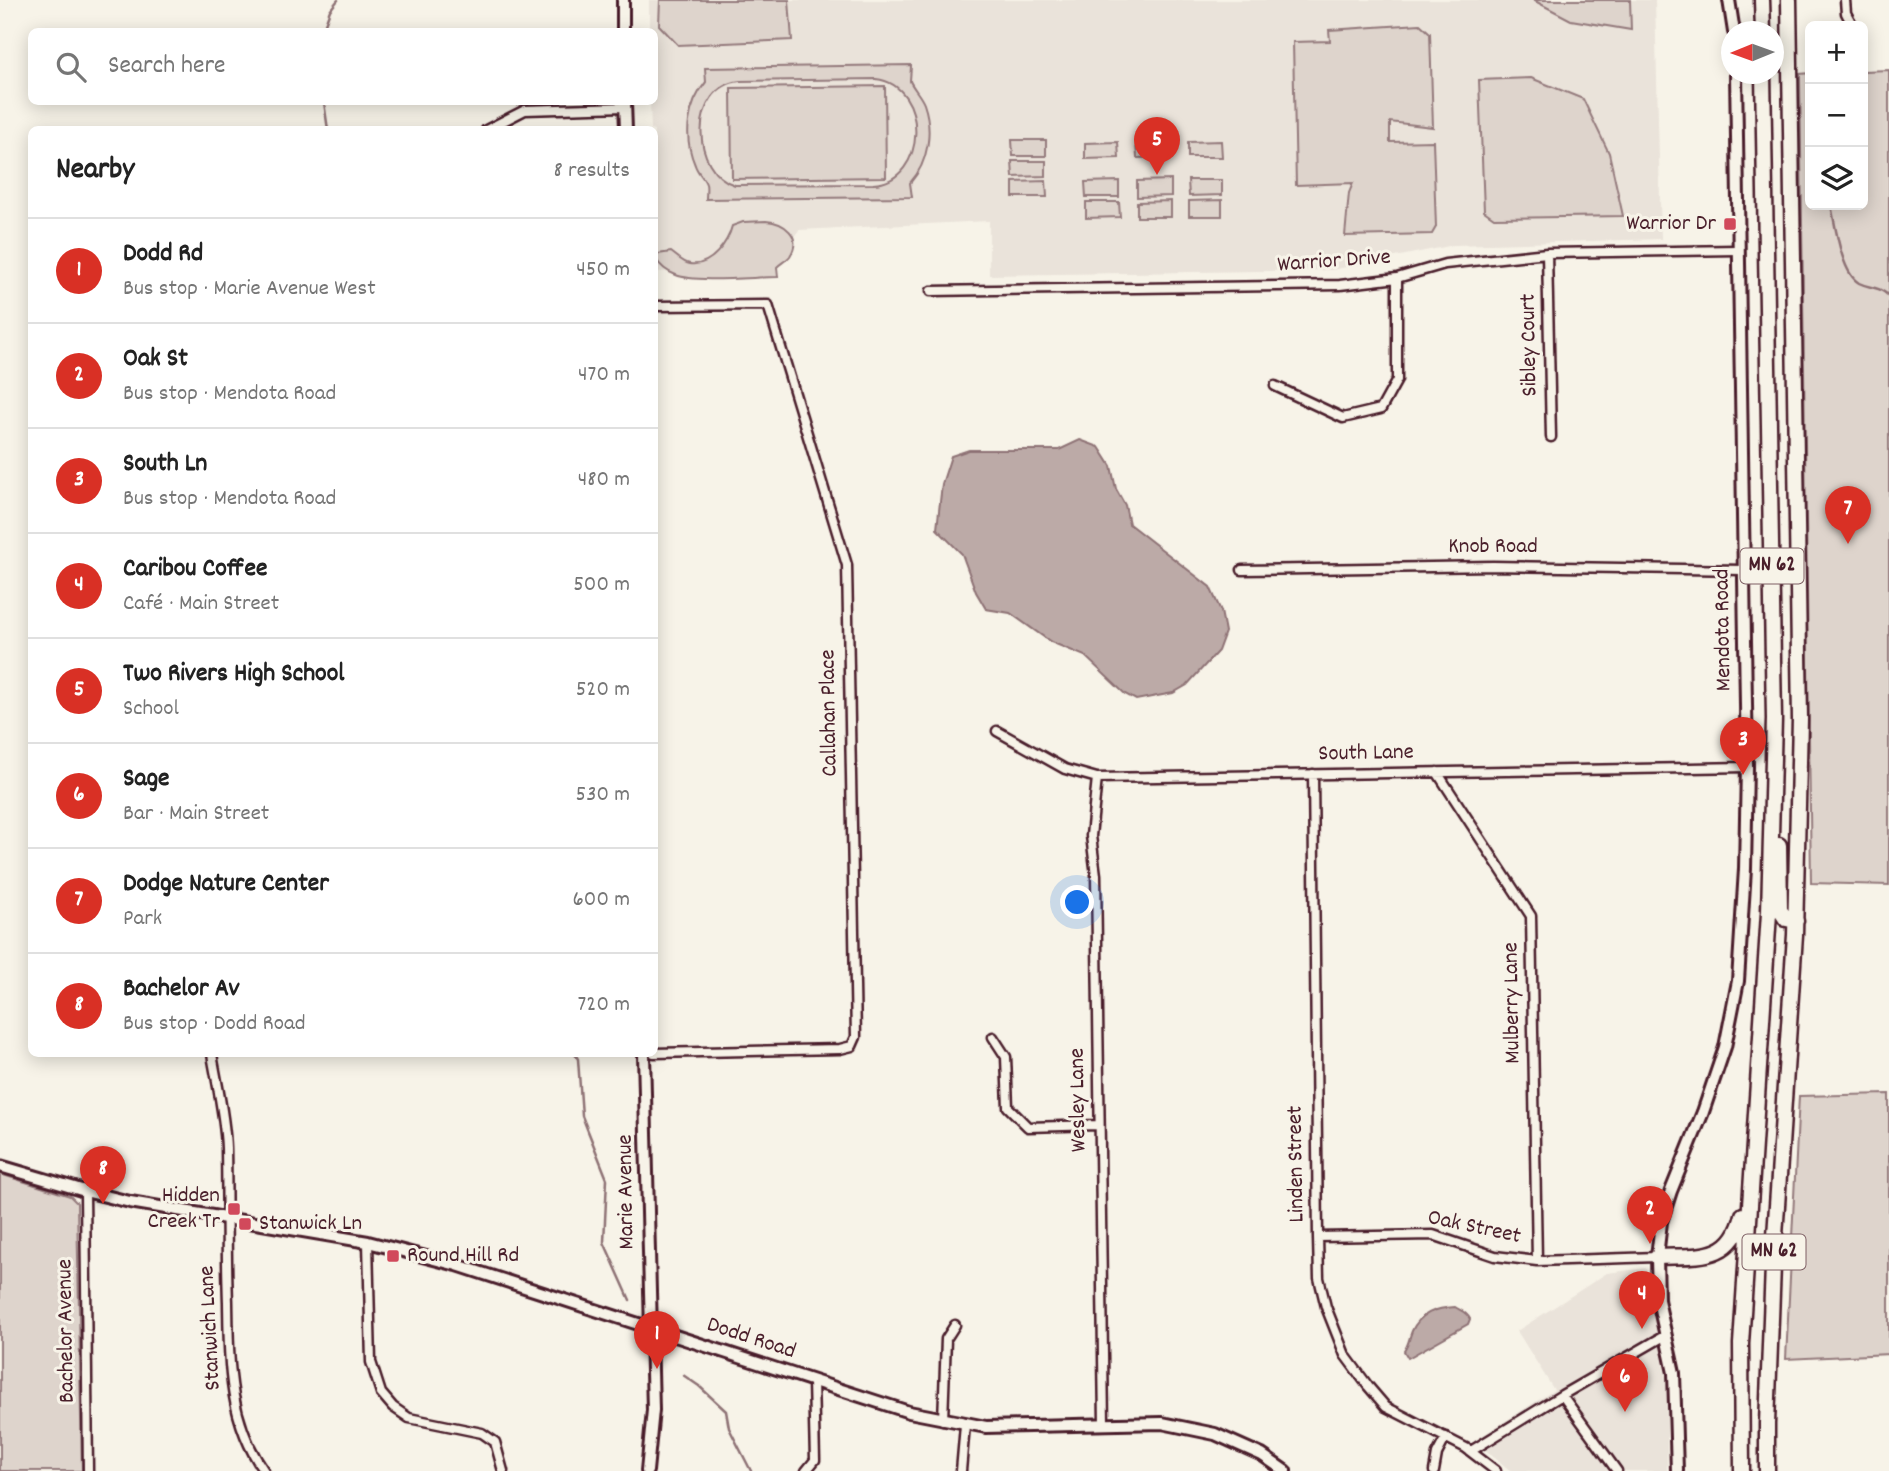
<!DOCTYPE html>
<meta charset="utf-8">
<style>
body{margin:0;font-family:Dekko,sans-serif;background:#f2f2f2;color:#222}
.controls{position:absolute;right:21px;top:21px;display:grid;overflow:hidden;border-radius:10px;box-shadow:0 4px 18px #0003}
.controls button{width:63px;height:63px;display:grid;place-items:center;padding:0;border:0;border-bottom:2px solid #e0e0e0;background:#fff;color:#222;font:35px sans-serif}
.compass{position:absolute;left:1721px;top:21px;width:63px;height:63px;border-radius:50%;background:#fff;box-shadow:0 4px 18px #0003;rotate:269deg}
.you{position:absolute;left:1078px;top:903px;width:24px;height:24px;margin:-18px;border:5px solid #fff;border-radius:50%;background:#1a73e8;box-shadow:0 0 0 10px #1a73e833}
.badge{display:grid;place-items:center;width:46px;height:46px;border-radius:50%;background:#d93025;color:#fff;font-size:23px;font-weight:700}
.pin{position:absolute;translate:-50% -58px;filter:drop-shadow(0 2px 4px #0008)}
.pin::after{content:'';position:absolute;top:37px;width:24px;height:21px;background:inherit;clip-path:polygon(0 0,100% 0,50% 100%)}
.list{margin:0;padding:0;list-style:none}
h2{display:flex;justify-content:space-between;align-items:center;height:91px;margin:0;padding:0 28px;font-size:30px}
h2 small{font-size:23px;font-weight:400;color:#767676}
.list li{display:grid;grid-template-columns:46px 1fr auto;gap:21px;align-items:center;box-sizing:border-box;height:105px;padding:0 28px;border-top:2px solid #e0e0e0}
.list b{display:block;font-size:26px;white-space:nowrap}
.list p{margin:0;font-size:23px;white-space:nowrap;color:#767676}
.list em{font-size:23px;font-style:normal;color:#767676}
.icon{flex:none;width:38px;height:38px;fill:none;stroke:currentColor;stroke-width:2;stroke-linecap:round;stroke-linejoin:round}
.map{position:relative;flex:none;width:1889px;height:1471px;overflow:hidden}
.search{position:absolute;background:#fff;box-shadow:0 4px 18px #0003;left:28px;top:28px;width:630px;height:77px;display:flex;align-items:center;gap:18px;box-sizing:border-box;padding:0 24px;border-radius:10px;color:#767676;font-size:26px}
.panel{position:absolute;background:#fff;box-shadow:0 4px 18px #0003;left:28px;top:126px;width:630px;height:931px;border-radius:10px}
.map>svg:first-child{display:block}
.built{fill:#eae3da}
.green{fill:#ded4cc;stroke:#947a7c;stroke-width:2;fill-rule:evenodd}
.water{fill:#bcaaa7;stroke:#8e7275;stroke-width:2}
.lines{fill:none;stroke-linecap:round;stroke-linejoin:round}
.stream{stroke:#8e7275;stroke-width:2.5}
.street-casing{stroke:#4a1f2b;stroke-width:13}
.secondary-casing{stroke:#4a1f2b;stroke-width:16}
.highway-casing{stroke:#4a1f2b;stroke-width:19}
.street{stroke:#f7f3e8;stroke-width:8}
.secondary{stroke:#f7f3e8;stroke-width:10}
.highway{stroke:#f7f3e8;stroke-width:14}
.poi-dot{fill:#d1495b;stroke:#f7f3e8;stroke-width:2.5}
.labels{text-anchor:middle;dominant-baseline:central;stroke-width:6;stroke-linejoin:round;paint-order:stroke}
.shield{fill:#f7f3e8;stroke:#7e5f64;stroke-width:2}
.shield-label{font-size:21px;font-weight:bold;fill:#4a1f2b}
.poi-label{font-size:23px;fill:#4a1f2b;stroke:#f7f3e8;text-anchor:end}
.street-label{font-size:23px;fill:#4a1f2b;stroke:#f7f3e8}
</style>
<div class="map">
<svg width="1889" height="1471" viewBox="0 0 1889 1471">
<rect width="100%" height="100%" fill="#f7f3e8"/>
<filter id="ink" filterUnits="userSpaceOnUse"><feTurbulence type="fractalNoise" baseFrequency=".0143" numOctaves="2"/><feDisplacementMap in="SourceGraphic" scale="14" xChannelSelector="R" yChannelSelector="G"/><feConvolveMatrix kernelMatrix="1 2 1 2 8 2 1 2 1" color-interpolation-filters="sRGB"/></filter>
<g filter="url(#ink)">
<path class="built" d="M649,0H1655L1661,239L1454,245L1332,270L989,275V221L799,230L770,268L655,272L654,130L651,129L650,102H654V32L649,31Z
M1646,1268L1667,1385V1471H1511L1474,1441L1554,1390L1517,1331L1607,1273Z"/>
<path class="green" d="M660,0H789L792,40L678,45L659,25Z
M1533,0H1630L1631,30L1571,20Z
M1420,24L1430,33L1433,127L1390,122V142L1433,141L1436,227L1432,234L1345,236L1349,193L1353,183L1296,185L1293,42L1330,41L1329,30Z
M911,65C911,69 910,79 910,81C913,88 921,96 924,104C933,130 929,162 910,183L912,197L706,199C706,195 707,186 706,184C704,178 697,172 695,165C683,137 687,105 706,82L705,68ZM876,79C930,85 928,182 873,184L735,185C690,171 689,87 740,81Z
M1889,70V885L1811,883L1800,74L1810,73V205H1863V71Z
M1531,78L1583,99L1609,153L1623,216L1494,218L1484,211L1479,80Z
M885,86L886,177L732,179L731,88Z
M1012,140H1046V156H1013Z
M1221,141L1222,157H1188V142Z
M1118,142L1119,158L1085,159V143Z
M1136,142H1170V157L1137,158Z
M1012,161H1046V176L1013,177Z
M1171,180V196L1137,197V181Z
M1188,180H1222V195L1189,196Z
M1046,181L1047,197H1013V182Z
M1119,181V197H1086L1085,182Z
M1222,200V216H1189V201Z
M1171,201V217H1137V202Z
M1086,202H1119L1120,217L1086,218Z
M766,221C784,222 803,236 790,256C787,260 781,263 777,267L778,277C754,277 696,283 676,275C667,272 660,266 655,258L658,254L671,252C677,256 683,263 690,264C711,267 728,242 732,226L743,222Z
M1889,1094V1354L1786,1359L1799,1096Z
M0,1174L70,1196L77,1203L82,1471H0Z"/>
<path class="water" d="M1080,440L1099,447L1111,466L1116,489L1125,505L1129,524L1210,587L1221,611L1225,632L1218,651L1187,685L1173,693L1136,700L1125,694L1085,656L1051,642L1010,613L986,609L976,592L962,554L937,529L942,484L951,456L969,450H1059Z
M1455,1307C1461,1311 1466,1311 1470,1319L1468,1324L1408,1358L1404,1351C1409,1344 1409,1338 1412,1331C1420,1313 1436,1308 1455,1307Z"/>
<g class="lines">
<path class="stream" d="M322,32L330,10L338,0
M324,102L328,130
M1831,205C1835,223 1841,273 1859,283C1871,289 1877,285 1889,296
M575,1054L578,1059L582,1116L607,1179L604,1242L630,1300
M683,1375L699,1386L726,1411L729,1428L751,1471"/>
<g class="street-casing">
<path id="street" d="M1845,0L1846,13L1853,26
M486,130L525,110L625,107
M1547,253L1551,437
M931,291L1340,285L1397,278L1445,264L1547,253L1737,250
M654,306L768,305L847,565L856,1037L852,1046L840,1049L654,1053
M1275,386L1343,418L1381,409L1397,380V278
M1242,570L1493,566L1743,570
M997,731L1065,769L1097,778L1747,767
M1437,772L1531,916L1537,1261
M1313,774L1318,1237L1319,1278L1326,1307L1345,1355L1368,1386L1386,1407L1466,1448L1496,1471
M1097,778L1091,836L1096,875L1104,1423
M993,1037L1006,1057L1008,1107L1028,1127L1098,1125
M212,1054C217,1084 225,1117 226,1148C227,1200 226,1251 228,1302C229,1363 228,1419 264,1471
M85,1191L88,1471
M1318,1237L1433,1235L1495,1256L1537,1261L1657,1257
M368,1242L371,1362L381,1393L393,1407L409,1418L482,1433L495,1442L503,1471
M1562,1395L1617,1471
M943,1420L946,1339L955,1325
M1471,1451L1562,1395L1666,1335
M806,1471L815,1460L813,1381
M961,1471L965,1425
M1434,1471L1437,1454L1446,1437"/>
</g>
<g class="secondary-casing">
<path id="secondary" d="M623,0V32
M1729,0L1734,32
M625,102L626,130
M644,1054L653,1410L647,1471
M0,1166L85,1191L130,1202L368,1242L457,1265L909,1412L986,1427L1162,1423L1215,1434L1262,1455L1285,1471
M1677,1471L1674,1373L1658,1300L1657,1257L1661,1222L1671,1191L1703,1112L1725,1047L1738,981L1745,869L1747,767L1736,74"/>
</g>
<g class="highway-casing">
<path id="highway" d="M1762,0L1763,32
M1779,845L1780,910L1786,919L1796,921
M1657,1257C1696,1255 1732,1263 1743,1215
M1742,1471L1741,1344L1769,913L1774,719L1763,74
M1767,1471V1424L1773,1266L1795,935L1800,719L1789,0"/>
</g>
<use href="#street" class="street"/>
<use href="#secondary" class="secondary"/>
<use href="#highway" class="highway"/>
</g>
</g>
<g class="poi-dot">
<rect x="1723" y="217" width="14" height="14" rx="3.5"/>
<rect x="227" y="1202" width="14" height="14" rx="3.5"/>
<rect x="238" y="1217" width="14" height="14" rx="3.5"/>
<rect x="386" y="1249" width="14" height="14" rx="3.5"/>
</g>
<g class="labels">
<g class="shield">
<rect x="1740.5" y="548.5" width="63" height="35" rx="5"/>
<rect x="1742.5" y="1234.5" width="63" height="35" rx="5"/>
</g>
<g class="shield-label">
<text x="1772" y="566">MN 62</text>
<text x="1774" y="1252">MN 62</text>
</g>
<g class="poi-label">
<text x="1716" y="224">Warrior Dr</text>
<text x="220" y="1196">Hidden<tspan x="220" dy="26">Creek Tr</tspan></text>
<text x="259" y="1224" text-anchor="start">Stanwick Ln</text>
<text x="407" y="1256" text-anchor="start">Round Hill Rd</text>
</g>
<g class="street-label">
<text transform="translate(1334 262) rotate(-4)">Warrior Drive</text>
<text transform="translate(1530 345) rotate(-91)">Sibley Court</text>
<text x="1493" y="547">Knob Road</text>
<text transform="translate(1724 630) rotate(-91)">Mendota Road</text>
<text transform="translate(830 713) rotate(-91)">Callahan Place</text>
<text transform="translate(1366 754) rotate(-1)">South Lane</text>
<text transform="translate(1513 1003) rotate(-91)">Mulberry Lane</text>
<text transform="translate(1079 1100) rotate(-91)">Wesley Lane</text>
<text transform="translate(1297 1164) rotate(-91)">Linden Street</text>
<text transform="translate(627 1192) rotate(-91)">Marie Avenue</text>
<text transform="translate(1474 1228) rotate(12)">Oak Street</text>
<text transform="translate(211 1328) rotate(-93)">Stanwich Lane</text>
<text transform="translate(67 1331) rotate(-91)">Bachelor Avenue</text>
<text transform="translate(751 1339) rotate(18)">Dodd Road</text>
</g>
</g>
</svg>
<div class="controls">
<button>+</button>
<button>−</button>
<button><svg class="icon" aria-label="layers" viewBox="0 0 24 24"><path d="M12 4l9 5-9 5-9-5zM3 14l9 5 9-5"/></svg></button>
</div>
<svg class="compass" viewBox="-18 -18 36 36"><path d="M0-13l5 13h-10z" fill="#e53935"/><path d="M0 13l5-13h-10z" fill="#767676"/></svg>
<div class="you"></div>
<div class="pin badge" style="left:657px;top:1369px">1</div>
<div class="pin badge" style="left:1650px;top:1244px">2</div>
<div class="pin badge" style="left:1743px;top:775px">3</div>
<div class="pin badge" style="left:1642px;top:1329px">4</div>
<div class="pin badge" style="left:1157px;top:175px">5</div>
<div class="pin badge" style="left:1625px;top:1412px">6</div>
<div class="pin badge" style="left:1848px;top:544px">7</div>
<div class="pin badge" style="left:103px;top:1204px">8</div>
<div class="search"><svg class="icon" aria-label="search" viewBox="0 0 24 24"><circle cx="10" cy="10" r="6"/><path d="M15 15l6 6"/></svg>Search here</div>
<section class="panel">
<h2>Nearby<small>8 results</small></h2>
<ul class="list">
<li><span class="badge">1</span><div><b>Dodd Rd</b><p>Bus stop · Marie Avenue West</p></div><em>450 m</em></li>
<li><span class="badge">2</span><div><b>Oak St</b><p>Bus stop · Mendota Road</p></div><em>470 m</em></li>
<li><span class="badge">3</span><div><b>South Ln</b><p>Bus stop · Mendota Road</p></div><em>480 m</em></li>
<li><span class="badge">4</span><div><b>Caribou Coffee</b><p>Café · Main Street</p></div><em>500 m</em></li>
<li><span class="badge">5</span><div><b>Two Rivers High School</b><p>School</p></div><em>520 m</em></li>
<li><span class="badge">6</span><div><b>Sage</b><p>Bar · Main Street</p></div><em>530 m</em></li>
<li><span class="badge">7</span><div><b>Dodge Nature Center</b><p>Park</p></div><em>600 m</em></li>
<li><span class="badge">8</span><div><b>Bachelor Av</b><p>Bus stop · Dodd Road</p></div><em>720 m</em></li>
</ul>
</section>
</div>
